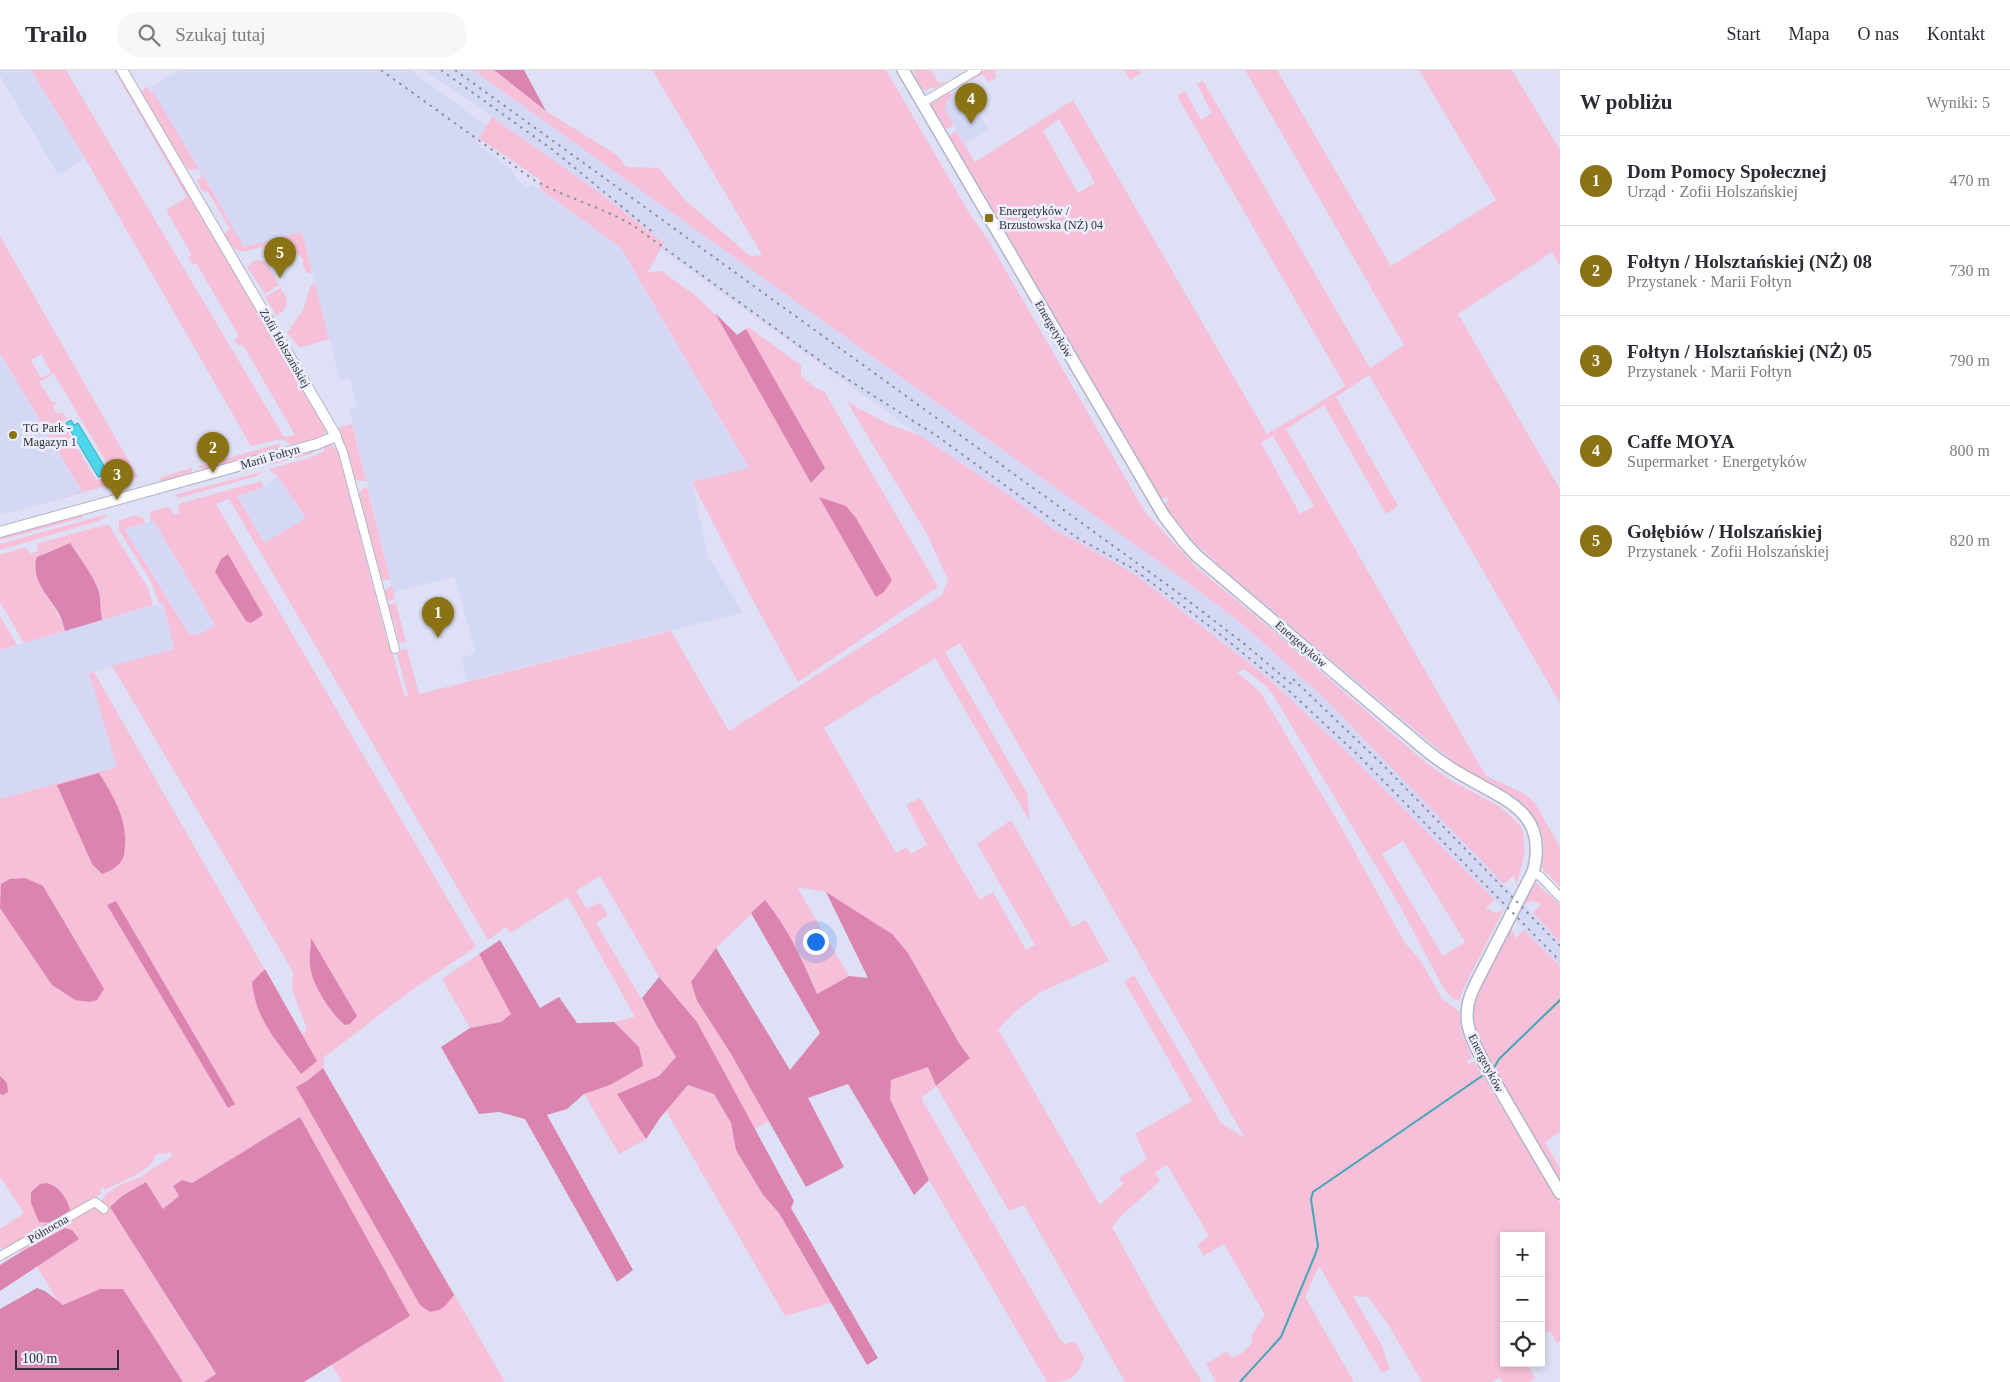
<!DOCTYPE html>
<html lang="pl">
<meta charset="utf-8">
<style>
body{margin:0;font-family:"Times New Roman",serif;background:#f7f7f7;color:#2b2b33}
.controls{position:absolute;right:15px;bottom:15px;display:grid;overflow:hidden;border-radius:0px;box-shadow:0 2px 8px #0003}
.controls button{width:45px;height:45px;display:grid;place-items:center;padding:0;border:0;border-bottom:1px solid #e1e1e2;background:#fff;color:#2b2b33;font:25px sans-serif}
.scale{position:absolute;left:15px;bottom:12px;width:104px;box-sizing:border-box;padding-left:5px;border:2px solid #2f2f37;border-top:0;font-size:14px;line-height:18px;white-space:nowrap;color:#2f2f37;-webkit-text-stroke:4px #ecefff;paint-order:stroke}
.you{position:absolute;left:815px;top:871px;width:18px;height:18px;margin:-12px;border:4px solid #fff;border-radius:50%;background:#1a73e8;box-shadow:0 0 0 8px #1a73e833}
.badge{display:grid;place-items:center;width:32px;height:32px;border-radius:50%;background:#8b7215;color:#fff;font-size:16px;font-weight:700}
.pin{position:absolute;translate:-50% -41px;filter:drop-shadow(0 1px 2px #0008)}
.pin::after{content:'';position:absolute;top:26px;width:18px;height:15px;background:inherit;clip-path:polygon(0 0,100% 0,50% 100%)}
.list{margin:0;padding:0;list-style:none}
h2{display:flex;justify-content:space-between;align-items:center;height:65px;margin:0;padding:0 20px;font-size:21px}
h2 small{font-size:16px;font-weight:400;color:#7c7c81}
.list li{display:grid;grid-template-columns:32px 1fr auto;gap:15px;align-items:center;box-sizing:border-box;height:90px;padding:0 20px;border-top:1px solid #e1e1e2}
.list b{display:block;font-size:19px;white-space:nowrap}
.list p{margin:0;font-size:16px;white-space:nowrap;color:#7c7c81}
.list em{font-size:16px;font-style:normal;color:#7c7c81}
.icon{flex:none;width:28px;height:28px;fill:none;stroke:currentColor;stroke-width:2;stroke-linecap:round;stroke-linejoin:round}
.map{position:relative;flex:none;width:1560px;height:1312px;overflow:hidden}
header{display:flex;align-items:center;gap:30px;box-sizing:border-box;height:70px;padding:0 25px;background:#fff;border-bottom:1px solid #e1e1e2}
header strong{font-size:24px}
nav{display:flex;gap:28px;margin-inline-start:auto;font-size:18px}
.search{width:350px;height:45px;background:#f7f7f7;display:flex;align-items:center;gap:12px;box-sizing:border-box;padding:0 18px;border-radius:28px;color:#7c7c81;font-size:19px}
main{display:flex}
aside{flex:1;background:#fff}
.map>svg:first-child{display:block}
.built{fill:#d5d8f4}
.green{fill:#f6c0d9;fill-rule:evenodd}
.forest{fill:#db84b0}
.water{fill:#4dd7ed;stroke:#44a5b6}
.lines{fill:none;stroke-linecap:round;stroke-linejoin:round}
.stream{stroke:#44a5b6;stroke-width:2}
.minor-casing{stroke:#b2b4c7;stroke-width:10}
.tertiary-casing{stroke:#b2b4c7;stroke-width:12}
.secondary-casing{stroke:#b2b4c7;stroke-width:14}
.minor{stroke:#fff;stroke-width:8}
.tertiary{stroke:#fff;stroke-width:10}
.secondary{stroke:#fff;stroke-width:11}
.rail{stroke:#8d8f9d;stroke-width:2;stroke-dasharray:2.5 5;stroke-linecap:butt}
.poi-dot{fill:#8b7215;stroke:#ecefff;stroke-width:2}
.labels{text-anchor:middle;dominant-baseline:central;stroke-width:5;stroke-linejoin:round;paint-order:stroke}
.poi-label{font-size:12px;fill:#2f2f37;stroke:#ecefff;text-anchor:start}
.street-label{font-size:12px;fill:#2f2f37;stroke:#ecefff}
</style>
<header>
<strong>Trailo</strong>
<div class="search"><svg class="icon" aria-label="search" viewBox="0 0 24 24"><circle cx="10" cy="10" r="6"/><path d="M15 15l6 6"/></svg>Szukaj tutaj</div>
<nav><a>Start</a><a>Mapa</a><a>O nas</a><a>Kontakt</a></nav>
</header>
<main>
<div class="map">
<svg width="1560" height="1312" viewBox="0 0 1560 1312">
<rect width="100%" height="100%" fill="#dee1f5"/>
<path class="built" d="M0,0H31L85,88L58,105L0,6Z
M180,0H410L487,56L476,73L515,102V109L529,118L532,114L621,178L749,398L692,412L708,487L742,540L741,543L467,611L461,588L476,583L454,507L393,522L349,338L357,336L350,309L340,311L302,162L244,178L150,18Z
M425,0H473L1187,512L1244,557L1324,628L1560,872V896L1350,685L1268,608L1237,583L1136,505L1082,474L1056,461L1003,421L919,365L661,179L664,173L597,121Z
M960,17L977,47L980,45L988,59L964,74L945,39L946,32L952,26V23Z
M0,283L82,423L0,445Z
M277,406L306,448L264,473L237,426L264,417Z
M154,451L215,555L198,565L189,564L124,459Z
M162,533L174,579L89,603L118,697L0,729V580Z"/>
<path class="green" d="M31,0H66L284,367L295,365L243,275L239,276L234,270L239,266L196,193L192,194L188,188L191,184L166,140L187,127L114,0H117L324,353L322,354L326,362L318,368V370L293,375L281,369L251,376L85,88Z
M473,0H494L546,41L617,85L626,97L659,98L684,129L750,186L762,185L652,0H886L968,141L990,173L1145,442L1195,496L1283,569L1425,692L1452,711L1499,736L1517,752L1523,761L1525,782L1516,817V811L1513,806L1504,814L1324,628L1244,556L1187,512Z
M913,0H931L939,13L943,11L944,13L934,19L933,17L927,20L922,19Z
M985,0H995L996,8L988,12L983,4L971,11L970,9Z
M1124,0H1139L1141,3L1130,10Z
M1245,0H1277L1391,196L1496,130L1419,0H1512L1560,80V196L1552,182L1458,244L1560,419V633L1369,305L1336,327L1398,436L1386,444L1324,335L1286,359L1486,706L1523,723L1535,733L1560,777V817L1541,797C1554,744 1517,732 1480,710C1461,698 1445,685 1428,671L1223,499L1196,474L1175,453L1164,436L1168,430L1166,427L1159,430L949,71L950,65L956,61L975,92L1073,30L1267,364L1308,340L1345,316L1177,26L1185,21L1201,50L1212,43L1197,14L1203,11L1370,298L1404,275ZM1059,49L1095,113L1078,123L1043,61ZM1273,366L1314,436L1300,444L1261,373Z
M147,16L151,23L153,22L199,99L190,100L186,97L140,24Z
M948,22L953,25L946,32L945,39L953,53L951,57L945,59L942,58L930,37L933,31Z
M492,47L597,121L664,173L648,202L662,201L697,227L737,265L748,257L801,295V306L817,319L824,321L938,517L798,612L751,527L692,412L749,398L621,178L540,119V110L479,68Z
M203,105L244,177L302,162L312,203H307L302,193L304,191C298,182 291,176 280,173L279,177C274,177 268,175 263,177C240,182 238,187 224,164L230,159L208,122L202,121L197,110Z
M0,166L138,407L0,446L82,422L0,283ZM41,284L51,303L41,308L31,290ZM54,304L114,405L96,410L62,352L67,348L62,343H56L53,337L56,332H52L39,312Z
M255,190C269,190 273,204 279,215L265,224L247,197Z
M315,214L329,269L300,278L287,263L304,238L310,216Z
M280,218C288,227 291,240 276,245L265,227Z
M847,332L888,354L919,365L1003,421L1056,461L1082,474L1136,505L1268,608L1350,685L1495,830L1486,838L1496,843L1504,839L1464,917L1459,931L1453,929L1444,919L1401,838L1273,625L1266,616L1244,599L1237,602L1261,623L1340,755L1405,873L1420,890L1443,930L1459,941L1461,960L1472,988L1467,991L1469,994L1474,991L1560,1134V1271L1557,1273L1550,1261L1546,1263L1541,1258V1166H1504V1293H1526L1535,1308L1529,1312H1503L1500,1307L1492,1312H1422L1389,1256L1368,1227L1353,1226L1381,1274L1390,1299L1382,1303L1319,1196L1305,1227L1354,1312H1216L1206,1294L1227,1281L1232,1288L1242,1283L1253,1272L1251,1266L1265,1245L1224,1174L1204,1186L1197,1175L1209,1166L1167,1095L1155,1103L1160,1111L1120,1147L1112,1157L1159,1242L1202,1312H1125L1024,1135L1009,1141L936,1016L921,1028L1060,1269L1065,1274L1072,1272L1077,1274L1084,1288C1076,1310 1069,1312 1047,1312L929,1110L890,1029L891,1010L928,997L937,1016L970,987L959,973L908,883L852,839L826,822L797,817L849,906L817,924C804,891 788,858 765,831L716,878L691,912L697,931L731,984L769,1051L754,1059L697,952L659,907L600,806L576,821L587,839L598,833L601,834L607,843L606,847L596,853L676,987L659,1006L617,1024L646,1069L619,1084L584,1024L610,1015L639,977L614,952L635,947L568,827L510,863L506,857L488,870L229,429L216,434L476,877C456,890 435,904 415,918C384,940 354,966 324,987L323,998L505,1312H342L332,1295L410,1246L300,1047L192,1113L182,1110L173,1116L180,1126L163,1139L146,1112L122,1126L110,1137L216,1305L204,1312H183L123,1219L60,1235L27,1180L21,1182L19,1178L88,1139L102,1135V1130L106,1124L120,1115L140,1107L172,1086L171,1082L166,1084L158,1083L155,1086C153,1101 117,1113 105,1120L103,1117L100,1119L101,1123L92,1131L28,1170L15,1172L5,1178H0V1159L24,1143L0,1107V729L117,697L89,603L94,602L302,964L307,960L292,919L293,902L112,596L174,579L163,533H159L151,512L119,460V451L136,445L143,448L145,453L124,459L189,564L198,565L215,555L154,451L151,452L150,444L152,441L167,437L171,439L174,445L179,443L178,437L181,433L261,411L264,417L237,426L264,473L306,448L277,406L269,399L312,387L324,381V376L332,375L339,384L387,571L391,578L405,627L408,626L397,584L401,580L407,579L419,624L671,561L729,661L942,525L948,510L927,464ZM960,573L1245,1068L1221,1053L1134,905L1124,911L1192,1031L1135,1064L1147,1089L1119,1108L1123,1114L1100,1135L998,959L1016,941L1039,923L1109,891L1086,850L1072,857L1011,750L977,774L1035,875L1026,880L993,822L980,830L920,728L906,735L927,775L911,784L907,777L896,783L824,658L935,588L1030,752L1027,723L945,582ZM1403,771L1465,872L1443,886L1382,784Z
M352,354L366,411H359L354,408L339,357Z
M279,374L282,377L279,381L204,401L198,396Z
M320,378L311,384L269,395L271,391Z
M192,398V404L161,412L160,410L161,407Z
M264,401L256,406L179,428L174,425Z
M367,417L390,509L385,510L379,508L358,424L362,419Z
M83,444L82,448L0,470V466Z
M107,444L102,450L0,480V474Z
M108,454L148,518L153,535L102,550C100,540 101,531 99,522C95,508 78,485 70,473L44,483L34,496C40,520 57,538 65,561L24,573L0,532V485L26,477L31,484L38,481L37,476L39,473Z
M392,515L395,529L389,531L383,529L384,521Z
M396,533L406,572L400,573L394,569H398L394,551H389L385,535Z
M0,546L17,575L0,580Z
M1535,812L1560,835V872L1533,843L1541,834L1531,831L1524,834L1522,833L1532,814Z
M1514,850L1512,860L1516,868L1524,860L1560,896V1062L1545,1072L1560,1098V1116L1477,972L1471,951L1478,921Z
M479,884L512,944L501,952L470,958L442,909Z
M688,1015L714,1024L731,1053L736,1080L763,1125L779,1143L831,1233L785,1246L666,1041Z"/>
<path class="forest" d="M494,0H524L546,41Z
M715,243L737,265L746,259L825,398L811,413Z
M819,427L846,436L856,448L892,510L884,522L876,527Z
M70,473C79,487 94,506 99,522C101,531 100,540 102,550L65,561C63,554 61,547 58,542C47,525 30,507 37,487Z
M228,484L263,545L251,553L246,551L215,502L221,489Z
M99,703C113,726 127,748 125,776C124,779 125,785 123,788C119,797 110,801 102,804L92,794L57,715Z
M25,808L43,816L104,919L97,930L89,932L75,930L52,915L0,838L1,814L10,809Z
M826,822L892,864L908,883L959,973L970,988L936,1016L928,997L891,1010L890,1029L929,1110L914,1125L848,1014L808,1028L844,1097L806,1117L731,984L697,931L691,912L716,878L790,1000L820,963L751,843L765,830C788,858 803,891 817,924L849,906L868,908Z
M116,831L235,1034L228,1038L107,835Z
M311,868L357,946L350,954L345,955C331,944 311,913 310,895C309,886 311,877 311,868Z
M500,870L540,938L559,927L577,953L614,952L639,977L643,996L610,1015L584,1024L567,1039L547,1045L633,1200L617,1212L525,1049L499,1042L479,1044L441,977L470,958L501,952L511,944L479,884Z
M265,899L317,991L301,1004C279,973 256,952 252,912Z
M659,907L697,952L794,1131L791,1138L878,1288L867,1295L779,1143L763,1125L736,1080L731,1053L714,1024L688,1015L660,1048L646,1069L617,1024L659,1006L676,987L657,956L642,928Z
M323,998L454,1225L445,1236L439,1240L430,1242L420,1235L296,1017L307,1011Z
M0,1006L7,1013L8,1022L3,1025L0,1024Z
M300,1047L410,1246L304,1312H204L216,1304L110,1137L122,1126L146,1112L163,1139L179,1126L173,1116L182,1110L192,1113Z
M46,1113C58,1115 68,1129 70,1140C62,1149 51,1154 39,1152L31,1133V1122L40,1114Z
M65,1158L72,1160L79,1169L0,1221V1195L21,1182Z
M37,1218L45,1221L63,1235L100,1219H123L183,1312H0V1239Z"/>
<path class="water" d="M71,350L74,355L78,353L109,404L98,407L66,353Z"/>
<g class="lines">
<path class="stream" d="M1495,996L1499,989L1560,930
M1240,1312L1281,1267L1315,1185L1318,1176L1311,1129L1313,1122L1482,1006"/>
<g class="minor-casing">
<path id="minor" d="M922,33L977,0
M336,366L343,382L395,579
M1533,802L1541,807L1560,827
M0,1186L95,1132L104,1139"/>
</g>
<g class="tertiary-casing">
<path id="tertiary" d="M0,462L317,374L336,366L122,0"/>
</g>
<g class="secondary-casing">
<path id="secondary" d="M903,0L1164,446L1185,473L1197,486L1421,676C1433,686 1445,695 1459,703C1501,729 1550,740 1533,802L1475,915C1460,945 1468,963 1483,991L1560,1123"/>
</g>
<use href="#minor" class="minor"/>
<use href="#tertiary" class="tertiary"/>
<use href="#secondary" class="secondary"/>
<path class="rail" d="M381,0L534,110C566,128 602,137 634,156L830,298L937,366L1076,467L1132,498L1216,561L1288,620L1357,684L1560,891
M441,0L553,80L655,164
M455,0L1173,519L1247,576L1295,617
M1293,609L1385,697L1560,876"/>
</g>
<g class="poi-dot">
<rect x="984" y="143" width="10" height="10" rx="2.5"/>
<circle cx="13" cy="365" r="5"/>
</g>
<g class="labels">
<g class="poi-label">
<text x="999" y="141">Energetyków /<tspan x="999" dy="14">Brzustowska (NŻ) 04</tspan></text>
<text x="23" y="358">TG Park -<tspan x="23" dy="14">Magazyn 1</tspan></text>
</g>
<g class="street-label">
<text transform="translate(1054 259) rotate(60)">Energetyków</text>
<text transform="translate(285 278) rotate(60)">Zofii Holszańskiej</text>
<text transform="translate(270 387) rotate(-16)">Marii Fołtyn</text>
<text transform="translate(1301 574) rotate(41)">Energetyków</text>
<text transform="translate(1486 993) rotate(63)">Energetyków</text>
<text transform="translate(48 1159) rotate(-30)">Północna</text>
</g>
</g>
</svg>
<div class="controls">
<button>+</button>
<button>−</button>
<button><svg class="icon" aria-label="locate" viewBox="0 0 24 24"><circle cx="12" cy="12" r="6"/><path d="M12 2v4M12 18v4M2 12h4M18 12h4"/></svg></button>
</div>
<div class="scale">100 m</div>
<div class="you"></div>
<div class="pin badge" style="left:438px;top:568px">1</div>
<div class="pin badge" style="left:213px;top:403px">2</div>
<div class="pin badge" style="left:117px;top:430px">3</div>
<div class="pin badge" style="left:971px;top:54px">4</div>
<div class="pin badge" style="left:280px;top:208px">5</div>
</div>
<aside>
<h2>W pobliżu<small>Wyniki: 5</small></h2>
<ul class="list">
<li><span class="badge">1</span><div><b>Dom Pomocy Społecznej</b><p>Urząd · Zofii Holszańskiej</p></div><em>470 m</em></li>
<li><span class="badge">2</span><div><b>Fołtyn / Holsztańskiej (NŻ) 08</b><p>Przystanek · Marii Fołtyn</p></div><em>730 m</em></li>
<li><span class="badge">3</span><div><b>Fołtyn / Holsztańskiej (NŻ) 05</b><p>Przystanek · Marii Fołtyn</p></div><em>790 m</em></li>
<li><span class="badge">4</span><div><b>Caffe MOYA</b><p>Supermarket · Energetyków</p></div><em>800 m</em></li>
<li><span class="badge">5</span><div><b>Gołębiów / Holszańskiej</b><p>Przystanek · Zofii Holszańskiej</p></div><em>820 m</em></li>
</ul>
</aside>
</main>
